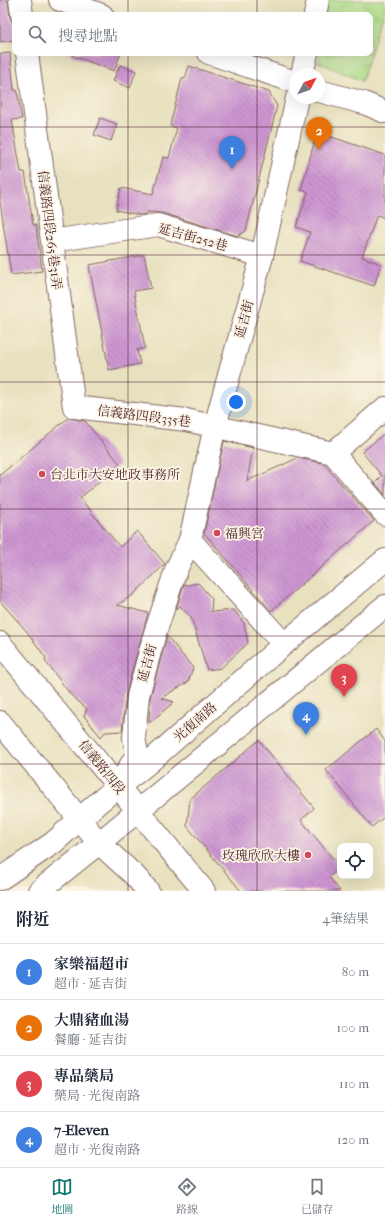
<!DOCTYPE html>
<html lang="zh-TW">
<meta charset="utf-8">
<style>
body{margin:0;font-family:"IM FELL French Canon","Noto Serif TC",serif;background:#f2f2f3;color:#1f2937}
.controls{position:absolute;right:12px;bottom:12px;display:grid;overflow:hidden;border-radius:8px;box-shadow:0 4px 16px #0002}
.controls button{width:36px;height:36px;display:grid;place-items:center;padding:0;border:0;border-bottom:1px solid #e0e1e3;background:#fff;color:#1f2937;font:20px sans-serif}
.compass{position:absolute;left:289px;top:68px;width:36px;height:36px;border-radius:50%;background:#fff;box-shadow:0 4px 16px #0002;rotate:49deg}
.you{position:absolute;left:236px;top:402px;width:14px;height:14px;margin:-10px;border:3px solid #fff;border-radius:50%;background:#1a73e8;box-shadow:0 0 0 6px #1a73e833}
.badge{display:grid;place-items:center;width:26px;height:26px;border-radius:50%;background:#0f766e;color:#fff;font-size:13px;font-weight:700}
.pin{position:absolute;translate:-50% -33px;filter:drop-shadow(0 1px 2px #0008)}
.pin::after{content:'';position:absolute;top:21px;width:14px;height:12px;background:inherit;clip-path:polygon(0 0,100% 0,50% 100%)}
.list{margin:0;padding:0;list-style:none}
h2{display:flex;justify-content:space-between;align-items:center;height:52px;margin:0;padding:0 16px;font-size:17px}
h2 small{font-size:13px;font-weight:400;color:#747a83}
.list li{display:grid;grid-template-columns:26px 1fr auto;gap:12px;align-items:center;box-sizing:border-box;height:56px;padding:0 16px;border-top:1px solid #e0e1e3}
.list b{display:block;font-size:15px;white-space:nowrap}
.list p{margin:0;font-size:13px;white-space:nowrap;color:#747a83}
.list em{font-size:13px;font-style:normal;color:#747a83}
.icon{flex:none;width:22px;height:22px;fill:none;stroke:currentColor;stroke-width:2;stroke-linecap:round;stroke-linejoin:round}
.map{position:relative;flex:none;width:385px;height:891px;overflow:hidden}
.search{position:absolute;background:#fff;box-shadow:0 4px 16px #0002;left:12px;right:12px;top:12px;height:44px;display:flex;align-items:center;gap:10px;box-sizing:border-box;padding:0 14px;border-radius:8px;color:#747a83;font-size:15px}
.sheet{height:276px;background:#fff}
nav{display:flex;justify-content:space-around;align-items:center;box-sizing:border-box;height:56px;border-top:1px solid #e0e1e3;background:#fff;font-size:11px;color:#747a83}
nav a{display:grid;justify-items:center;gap:2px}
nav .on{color:#0f766e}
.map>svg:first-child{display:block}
.park{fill:url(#park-tufts);stroke:#7b7d5a}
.building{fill:url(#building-back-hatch)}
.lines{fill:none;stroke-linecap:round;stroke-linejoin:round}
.minor-casing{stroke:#81635f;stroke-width:24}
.tertiary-casing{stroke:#81635f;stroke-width:24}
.secondary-casing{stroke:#81635f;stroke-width:24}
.minor{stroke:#fff;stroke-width:22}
.tertiary{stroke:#fff;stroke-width:22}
.secondary{stroke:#fff;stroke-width:22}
.grid{fill:none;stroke:#4a1f2b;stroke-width:1;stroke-opacity:0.55}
.poi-dot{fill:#d1495b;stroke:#fcf5e5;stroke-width:1.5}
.labels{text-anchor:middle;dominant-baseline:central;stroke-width:3.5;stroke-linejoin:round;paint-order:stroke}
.street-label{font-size:13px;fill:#4a1f2b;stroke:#fcf5e5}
.poi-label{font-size:13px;fill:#4a1f2b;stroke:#fcf5e5;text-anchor:start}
</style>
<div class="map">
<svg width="385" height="891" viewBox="0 0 385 891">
<defs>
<pattern id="park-tufts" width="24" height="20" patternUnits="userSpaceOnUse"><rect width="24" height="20" fill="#acdb88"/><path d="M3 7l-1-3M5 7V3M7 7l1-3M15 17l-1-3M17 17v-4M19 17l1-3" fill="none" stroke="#96bc76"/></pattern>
<pattern id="building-back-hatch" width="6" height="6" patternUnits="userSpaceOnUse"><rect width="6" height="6" fill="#ce96d3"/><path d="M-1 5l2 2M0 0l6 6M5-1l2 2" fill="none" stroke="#a97aab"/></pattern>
</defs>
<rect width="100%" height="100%" fill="#fcf5e5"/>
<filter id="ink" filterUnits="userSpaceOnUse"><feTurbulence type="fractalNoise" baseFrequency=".025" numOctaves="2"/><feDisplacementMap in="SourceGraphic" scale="8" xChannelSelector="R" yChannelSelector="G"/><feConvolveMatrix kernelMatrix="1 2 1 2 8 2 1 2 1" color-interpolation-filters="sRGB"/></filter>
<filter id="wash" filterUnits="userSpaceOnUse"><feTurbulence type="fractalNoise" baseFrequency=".012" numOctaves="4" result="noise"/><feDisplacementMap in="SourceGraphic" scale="16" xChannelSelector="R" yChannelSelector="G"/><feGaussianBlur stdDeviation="0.9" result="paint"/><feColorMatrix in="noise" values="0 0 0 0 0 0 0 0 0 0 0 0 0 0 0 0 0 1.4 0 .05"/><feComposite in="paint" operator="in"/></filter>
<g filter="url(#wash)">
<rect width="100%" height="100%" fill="#e8e1bf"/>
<path class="park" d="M327,0H385V8L362,81L318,62L320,53H370V15H325Z"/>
<g id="blocks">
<path class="building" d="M0,0H8L10,17L12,22L15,25V40L0,42Z
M10,53L14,90H17L22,119L12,120L21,172H25L33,225H36L42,271L11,275L0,202V54Z
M71,53H121L114,71L71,55Z
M120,65L136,71L130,88L113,81Z
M189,66L269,92L277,106L246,231L238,236L162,213L147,212V214L140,215L116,210L121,188L153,194L163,157L169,158L177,128L170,126L182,78L185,79Z
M100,118L117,124L111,141L94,135Z
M317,132L385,155V218L377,215L362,257L381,264L374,286L300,261L310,232L296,227L308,192L301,190Z
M144,255L151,288L134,291L145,348L137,350L140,364L109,370L89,265Z
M68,418L85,421L120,464L80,498L120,547L137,531L165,564L133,595L117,605L148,613L126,693L122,731L105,732L101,737L84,716L87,709L71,695L45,661L46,658L28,633L0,601V475Z
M385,433V495L375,483L382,476L362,452Z
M224,441L253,448L247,481L298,458L323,463L374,521L271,611L204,533Z
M198,583L212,599L211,612L234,610L244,623L248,643L221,668L207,670L191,617L180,606L176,609L184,584L188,585Z
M167,636L193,668L188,682L161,698L174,702L149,723L150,698Z
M376,729L385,741V816L372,827L326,770Z
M259,740L314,808L301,820L340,867V868L329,877L340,891H241L187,826L190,799Z"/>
</g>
</g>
<g filter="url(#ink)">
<use href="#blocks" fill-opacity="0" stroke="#81635f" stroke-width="1"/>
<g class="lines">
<g class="minor-casing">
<path id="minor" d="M20,0L22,15
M60,0L102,15
M27,53L74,407L186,420L333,453L385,514
M209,53L295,82
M319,91L364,103L385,112
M52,241L158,225L262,256
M333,453L385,408
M190,540L284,644"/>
</g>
<g class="tertiary-casing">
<path id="tertiary" d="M315,15L318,0
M302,74L307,53
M119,786L137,754L134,737L138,696L155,633L176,570L190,540L215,426L262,256L297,98"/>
</g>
<g class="secondary-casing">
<path id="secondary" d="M0,643L204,891
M0,722L99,843L134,875L148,891
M0,879L53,843L100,801L147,764L284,644L385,560
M39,891L99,843L385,606"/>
</g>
<use href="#minor" class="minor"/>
<use href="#tertiary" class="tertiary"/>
<use href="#secondary" class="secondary"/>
</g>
</g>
<path class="grid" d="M128,0V15M257,0V15M128,53V891M257,53V891M0,127H385M0,255H385M0,382H385M0,509H385M0,636H385M0,764H385"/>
<g class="poi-dot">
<circle cx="42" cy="474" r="4"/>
<circle cx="217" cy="533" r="4"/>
<circle cx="308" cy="855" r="4"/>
</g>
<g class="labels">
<g class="street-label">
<text transform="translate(50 230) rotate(83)">信義路四段265巷31弄</text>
<text transform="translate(193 237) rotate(15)">延吉街252巷</text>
<text transform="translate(244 319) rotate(-75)">延吉街</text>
<text transform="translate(144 416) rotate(7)">信義路四段335巷</text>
<text transform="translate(147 663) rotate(-75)">延吉街</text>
<text transform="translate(195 722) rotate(-41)">光復南路</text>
<text transform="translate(102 767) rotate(51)">信義路四段</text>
</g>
<g class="poi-label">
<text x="50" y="474">台北市大安地政事務所</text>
<text x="225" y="533">福興宮</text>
<text x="300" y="855" text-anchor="end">玫瑰欣欣大樓</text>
</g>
</g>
</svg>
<div class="controls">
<button><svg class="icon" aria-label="locate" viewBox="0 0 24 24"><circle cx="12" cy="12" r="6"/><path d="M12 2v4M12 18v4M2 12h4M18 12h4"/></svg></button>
</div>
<svg class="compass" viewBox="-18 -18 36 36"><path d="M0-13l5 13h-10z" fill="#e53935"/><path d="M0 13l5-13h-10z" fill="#747a83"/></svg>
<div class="you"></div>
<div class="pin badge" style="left:232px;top:169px;background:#3f7fe0">1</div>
<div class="pin badge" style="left:319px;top:150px;background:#e8710a">2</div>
<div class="pin badge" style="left:344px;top:697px;background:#e0444e">3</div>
<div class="pin badge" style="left:306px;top:735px;background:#3f7fe0">4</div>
<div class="search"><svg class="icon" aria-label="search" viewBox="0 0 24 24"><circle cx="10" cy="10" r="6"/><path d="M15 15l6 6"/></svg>搜尋地點</div>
</div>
<section class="sheet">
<h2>附近<small>4筆結果</small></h2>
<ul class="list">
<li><span class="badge" style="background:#3f7fe0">1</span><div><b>家樂福超市</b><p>超市 · 延吉街</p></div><em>80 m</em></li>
<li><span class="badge" style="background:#e8710a">2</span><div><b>大鼎豬血湯</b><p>餐廳 · 延吉街</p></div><em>100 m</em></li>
<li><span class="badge" style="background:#e0444e">3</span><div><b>專品藥局</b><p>藥局 · 光復南路</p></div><em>110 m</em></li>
<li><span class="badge" style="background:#3f7fe0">4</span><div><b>7-Eleven</b><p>超市 · 光復南路</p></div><em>120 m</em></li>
</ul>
</section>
<nav>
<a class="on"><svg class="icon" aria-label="map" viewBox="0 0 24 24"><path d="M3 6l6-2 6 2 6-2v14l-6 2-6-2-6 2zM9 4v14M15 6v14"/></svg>地圖</a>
<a><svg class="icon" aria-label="directions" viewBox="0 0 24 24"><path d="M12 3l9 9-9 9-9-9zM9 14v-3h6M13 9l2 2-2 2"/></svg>路線</a>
<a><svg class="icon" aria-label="saved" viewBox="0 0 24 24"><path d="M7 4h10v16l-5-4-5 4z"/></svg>已儲存</a>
</nav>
